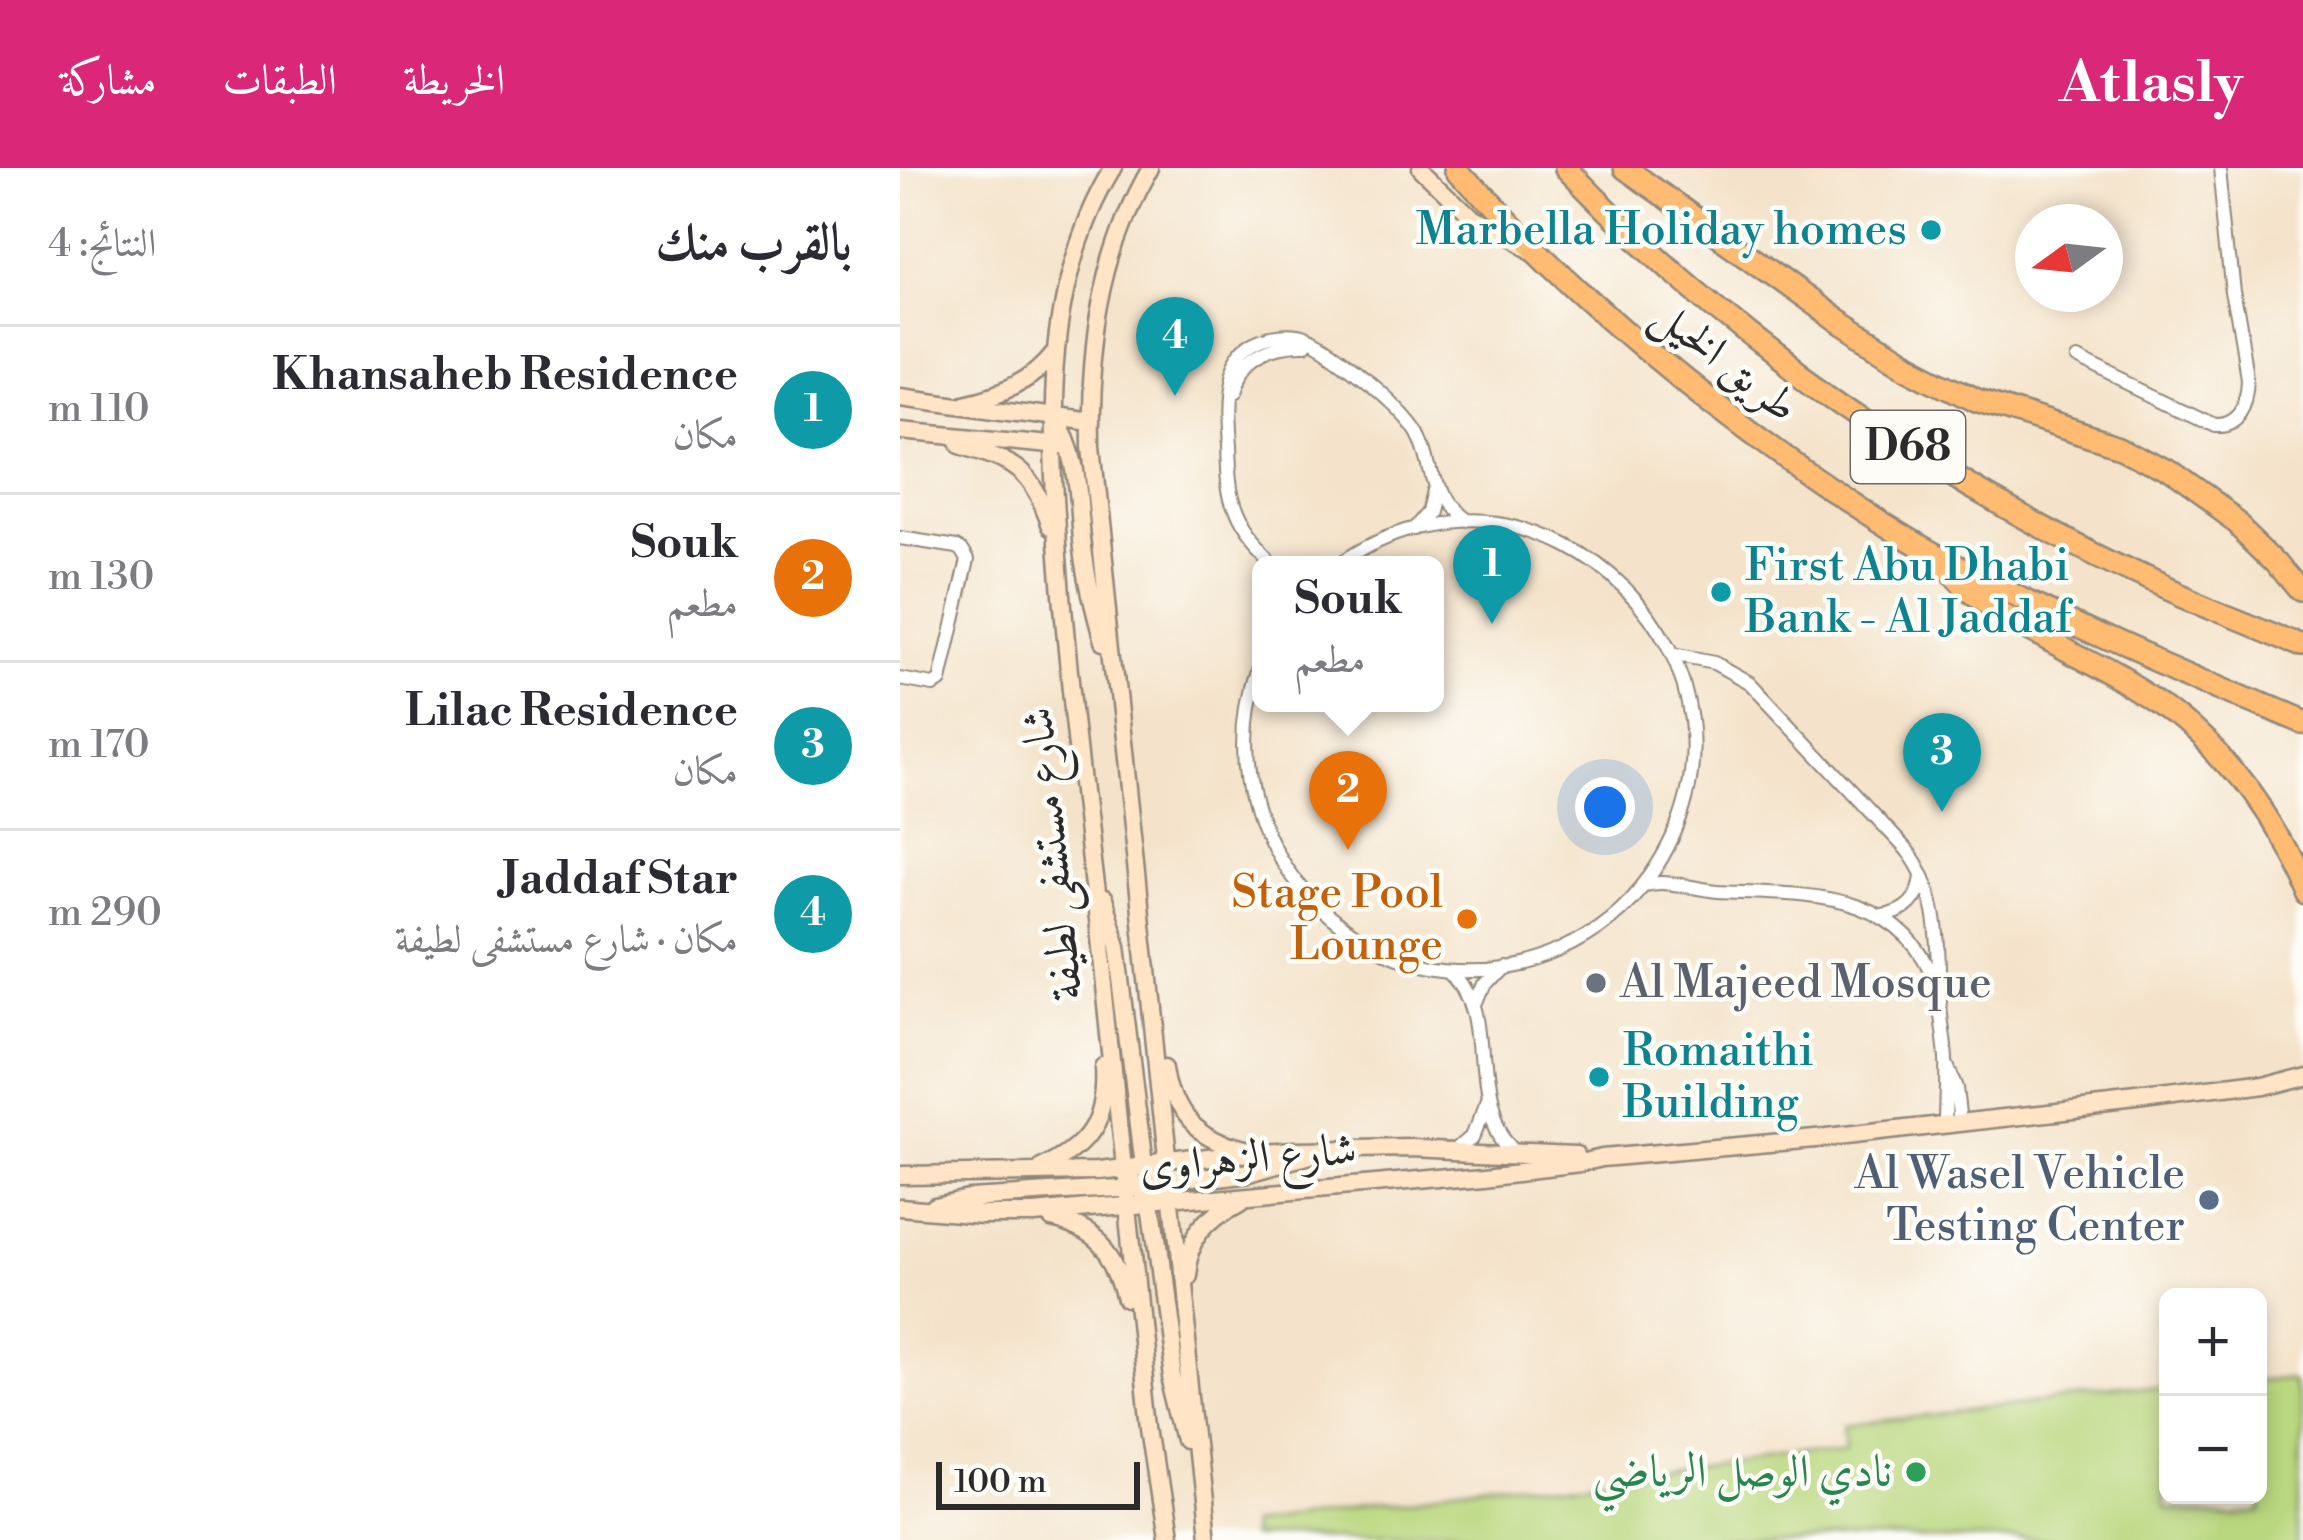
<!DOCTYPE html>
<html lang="ar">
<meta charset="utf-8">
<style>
body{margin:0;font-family:"Libre Bodoni",Amiri,serif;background:#f7f7f7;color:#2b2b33;direction:rtl}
.controls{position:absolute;right:36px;bottom:36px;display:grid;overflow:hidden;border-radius:18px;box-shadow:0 6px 18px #0003}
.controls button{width:108px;height:108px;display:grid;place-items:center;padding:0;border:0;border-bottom:3px solid #e1e1e2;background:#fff;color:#2b2b33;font:60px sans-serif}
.compass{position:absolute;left:1115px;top:36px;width:108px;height:108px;border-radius:50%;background:#fff;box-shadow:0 6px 18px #0003;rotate:255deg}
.scale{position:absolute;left:36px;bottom:30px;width:204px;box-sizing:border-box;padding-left:12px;border:6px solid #2b2b2b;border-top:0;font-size:33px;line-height:42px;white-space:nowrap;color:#2b2b2b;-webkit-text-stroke:9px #fdfcf7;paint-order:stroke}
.you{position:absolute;left:705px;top:639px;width:42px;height:42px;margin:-30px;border:9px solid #fff;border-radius:50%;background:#1a73e8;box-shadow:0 0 0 18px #1a73e833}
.badge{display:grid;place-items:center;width:78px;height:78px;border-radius:50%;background:#db2777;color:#fff;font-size:39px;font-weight:700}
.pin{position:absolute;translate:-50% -99px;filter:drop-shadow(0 3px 6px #0008)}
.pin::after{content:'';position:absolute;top:63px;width:42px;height:36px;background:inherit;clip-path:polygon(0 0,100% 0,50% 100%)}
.popup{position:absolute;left:352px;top:388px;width:192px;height:156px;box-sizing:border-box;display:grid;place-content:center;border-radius:18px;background:#fff;filter:drop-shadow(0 3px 9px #0005);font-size:39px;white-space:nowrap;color:#7c7c81}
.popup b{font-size:45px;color:#2b2b33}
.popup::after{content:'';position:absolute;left:50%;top:100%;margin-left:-24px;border:24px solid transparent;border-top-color:#fff}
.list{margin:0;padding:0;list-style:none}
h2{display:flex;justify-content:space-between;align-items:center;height:156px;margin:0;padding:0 48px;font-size:51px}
h2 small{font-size:39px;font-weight:400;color:#7c7c81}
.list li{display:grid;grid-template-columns:78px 1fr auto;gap:36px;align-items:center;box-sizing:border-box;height:168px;padding:0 48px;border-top:3px solid #e1e1e2}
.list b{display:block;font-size:45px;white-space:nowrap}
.list p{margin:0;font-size:39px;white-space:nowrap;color:#7c7c81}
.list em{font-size:39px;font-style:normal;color:#7c7c81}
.map{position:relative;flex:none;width:1403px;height:1372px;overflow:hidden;direction:ltr}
header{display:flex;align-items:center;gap:72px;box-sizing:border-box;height:168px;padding:0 60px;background:#db2777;color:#fff}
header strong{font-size:57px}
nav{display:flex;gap:66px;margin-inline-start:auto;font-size:42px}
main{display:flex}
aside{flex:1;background:#fff}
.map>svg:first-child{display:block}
.garden{fill:#b9d77e;stroke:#728154;stroke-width:3}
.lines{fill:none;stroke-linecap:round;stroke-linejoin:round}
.street-casing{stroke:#90877a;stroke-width:16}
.secondary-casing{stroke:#90877a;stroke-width:21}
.highway-casing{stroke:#90877a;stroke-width:26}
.street{stroke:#fff;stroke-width:12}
.secondary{stroke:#ffe4c6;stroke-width:16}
.highway{stroke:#febb71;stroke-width:21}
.culture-dot{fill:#0f9aa8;stroke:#fdfcf7;stroke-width:4.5}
.food-dot{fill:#e8710a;stroke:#fdfcf7;stroke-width:4.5}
.worship-dot{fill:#6b7280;stroke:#fdfcf7;stroke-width:4.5}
.service-dot{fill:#5c6f8a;stroke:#fdfcf7;stroke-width:4.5}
.leisure-dot{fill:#2e9e5b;stroke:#fdfcf7;stroke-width:4.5}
.labels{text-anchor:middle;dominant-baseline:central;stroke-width:9;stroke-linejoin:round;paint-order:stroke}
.shield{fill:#fdfcf7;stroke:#6a6a68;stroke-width:3}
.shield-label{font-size:42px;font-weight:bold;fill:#2b2b2b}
.culture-label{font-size:45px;fill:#0d838f;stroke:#fdfcf7;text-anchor:start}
.street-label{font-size:45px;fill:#2b2b2b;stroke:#fdfcf7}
.food-label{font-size:45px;fill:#c56008;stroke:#fdfcf7;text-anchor:end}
.worship-label{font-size:45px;fill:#5b616d;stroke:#fdfcf7;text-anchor:start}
.service-label{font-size:45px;fill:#4e5e75;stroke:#fdfcf7;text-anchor:end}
.leisure-label{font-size:45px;fill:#27864d;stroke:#fdfcf7;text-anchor:end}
</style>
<header>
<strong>Atlasly</strong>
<nav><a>الخريطة</a><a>الطبقات</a><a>مشاركة</a></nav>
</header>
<main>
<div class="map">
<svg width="1403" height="1372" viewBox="0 0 1403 1372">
<rect width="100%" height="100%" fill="#fdfcf7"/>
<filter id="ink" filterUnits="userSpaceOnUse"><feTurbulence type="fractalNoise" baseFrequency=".00833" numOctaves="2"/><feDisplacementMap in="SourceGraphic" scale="24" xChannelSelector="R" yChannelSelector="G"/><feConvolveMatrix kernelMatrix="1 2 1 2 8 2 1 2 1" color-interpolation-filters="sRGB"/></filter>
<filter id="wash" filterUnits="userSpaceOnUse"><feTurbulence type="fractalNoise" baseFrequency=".004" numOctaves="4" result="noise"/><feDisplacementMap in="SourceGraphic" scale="48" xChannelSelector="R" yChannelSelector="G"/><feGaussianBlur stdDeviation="2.7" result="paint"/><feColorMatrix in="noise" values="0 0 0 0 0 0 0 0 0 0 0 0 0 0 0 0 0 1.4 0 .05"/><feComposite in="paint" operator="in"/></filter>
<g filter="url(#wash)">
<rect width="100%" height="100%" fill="#f4e3ca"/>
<path class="garden" d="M1403,1206V1372H345L344,1357L946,1280L945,1257L1268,1221V1327H1358V1211Z"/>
</g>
<g filter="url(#ink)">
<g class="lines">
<g class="street-casing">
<path id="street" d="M1177,191L1314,257C1339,258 1348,238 1349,215L1334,127L1321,0
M329,227C340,191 369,176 405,177
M514,361L528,344L533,323
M0,370L57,379L62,382L68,392L40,513L33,517L0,511
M372,397C357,382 342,367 334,347C325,326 325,305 324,283C321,240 316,182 371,169C382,167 396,166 407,171C435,183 503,240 518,266C535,298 526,330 561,354
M773,487L814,495L850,515L1007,682C1042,726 1038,781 1040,835C1041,854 1045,872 1046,891C1047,913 1045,935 1045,957
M361,500C298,682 478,861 659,782C695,766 727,740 750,708C894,503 644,250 438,397
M745,717C769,711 793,721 818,723C904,727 1003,720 1037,819
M982,748C1006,745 1020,731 1022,707
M554,801C606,850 559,938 617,985
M577,834L585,815L601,798
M1047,897L1056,920L1060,955
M559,981L575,967L587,937"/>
</g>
<g class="secondary-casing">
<path id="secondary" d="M213,0C135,126 151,285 162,426C171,541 186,656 199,770C217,933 232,1096 250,1259L267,1372
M251,0C201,86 189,182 191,279L306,1372
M521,0L570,47L630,81
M0,228L191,254
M65,234C101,226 132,214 155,184
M153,249C183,288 177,341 184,388C188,417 195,445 203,473
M0,263L160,278
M60,277C116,294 130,301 151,358
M202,734L217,779L244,998L252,1017L270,1034
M267,897C274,946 296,970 344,982
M142,1001C190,979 206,952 203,899
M223,1001L241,1023L250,1045L272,1208L288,1273
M0,1007L197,1004L357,984L397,982L512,980L676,987
M260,1015L350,1004L411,987
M34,1037L68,1030L216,1021L235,1016
M0,1039L82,1046H133L588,1006L681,995L702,990L926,970L1237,935L1357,919L1403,907
M151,1050C197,1060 217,1083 227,1129
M285,1107C288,1070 309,1048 341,1031"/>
</g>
<g class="highway-casing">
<path id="highway" d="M559,0C656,110 767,205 886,290C937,326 991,363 1047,393C1162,454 1283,505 1403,556
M666,0C832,173 1034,313 1252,414C1301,437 1353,456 1403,478
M725,0L938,153L1003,194L1076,232L1220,278L1267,303L1337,353L1378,393L1403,423
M1047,397C1075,439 1125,458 1167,482C1202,501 1240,520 1271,544C1330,589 1375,654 1403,722"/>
</g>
<use href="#street" class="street"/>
<use href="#secondary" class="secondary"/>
<use href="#highway" class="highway"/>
</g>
</g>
<g class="culture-dot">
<circle cx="1031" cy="62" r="12"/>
<circle cx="821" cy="424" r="12"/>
<circle cx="699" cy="909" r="12"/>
</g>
<circle class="food-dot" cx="567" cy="751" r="12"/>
<circle class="worship-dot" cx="696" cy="815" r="12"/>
<circle class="service-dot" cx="1309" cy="1032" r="12"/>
<circle class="leisure-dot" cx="1016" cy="1304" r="12"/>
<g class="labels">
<rect class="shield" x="951" y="243" width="114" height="72" rx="9"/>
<g class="shield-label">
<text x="1008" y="279">D68</text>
</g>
<g class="culture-label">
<text x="1007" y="62" text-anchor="end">Marbella Holiday homes</text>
<text x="845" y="398">First Abu Dhabi<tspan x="845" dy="52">Bank - Al Jaddaf</tspan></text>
<text x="723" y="883">Romaithi<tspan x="723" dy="52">Building</tspan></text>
</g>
<g class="street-label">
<text transform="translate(825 193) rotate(38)">طريق الخيل</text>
<text transform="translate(153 686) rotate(-96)">شارع مستشفى لطيفة</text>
<text transform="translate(348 991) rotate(-5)">شارع الزهراوى</text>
</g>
<g class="food-label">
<text x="543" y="725">Stage Pool<tspan x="543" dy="52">Lounge</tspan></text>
</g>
<g class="worship-label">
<text x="720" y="815">Al Majeed Mosque</text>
</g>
<g class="service-label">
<text x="1285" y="1006">Al Wasel Vehicle<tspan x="1285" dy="52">Testing Center</tspan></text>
</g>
<g class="leisure-label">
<text x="992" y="1304">نادي الوصل الرياضي</text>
</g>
</g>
</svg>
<div class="controls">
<button>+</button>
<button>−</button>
</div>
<svg class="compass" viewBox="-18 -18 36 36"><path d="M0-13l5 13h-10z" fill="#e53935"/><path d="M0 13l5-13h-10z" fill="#7c7c81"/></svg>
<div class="scale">100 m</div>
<div class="you"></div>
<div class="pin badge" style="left:592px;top:456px;background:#0f9aa8">1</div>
<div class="pin badge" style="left:448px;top:682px;background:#e8710a">2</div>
<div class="popup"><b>Souk</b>مطعم</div>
<div class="pin badge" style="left:1042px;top:644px;background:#0f9aa8">3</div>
<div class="pin badge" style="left:275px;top:228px;background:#0f9aa8">4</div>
</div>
<aside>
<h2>بالقرب منك<small>النتائج: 4</small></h2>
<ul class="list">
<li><span class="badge" style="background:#0f9aa8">1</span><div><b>Khansaheb Residence</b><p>مكان</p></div><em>110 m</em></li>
<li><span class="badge" style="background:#e8710a">2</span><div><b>Souk</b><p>مطعم</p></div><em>130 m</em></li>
<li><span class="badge" style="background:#0f9aa8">3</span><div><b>Lilac Residence</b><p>مكان</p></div><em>170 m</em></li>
<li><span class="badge" style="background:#0f9aa8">4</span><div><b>Jaddaf Star</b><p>مكان · شارع مستشفى لطيفة</p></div><em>290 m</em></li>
</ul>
</aside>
</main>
